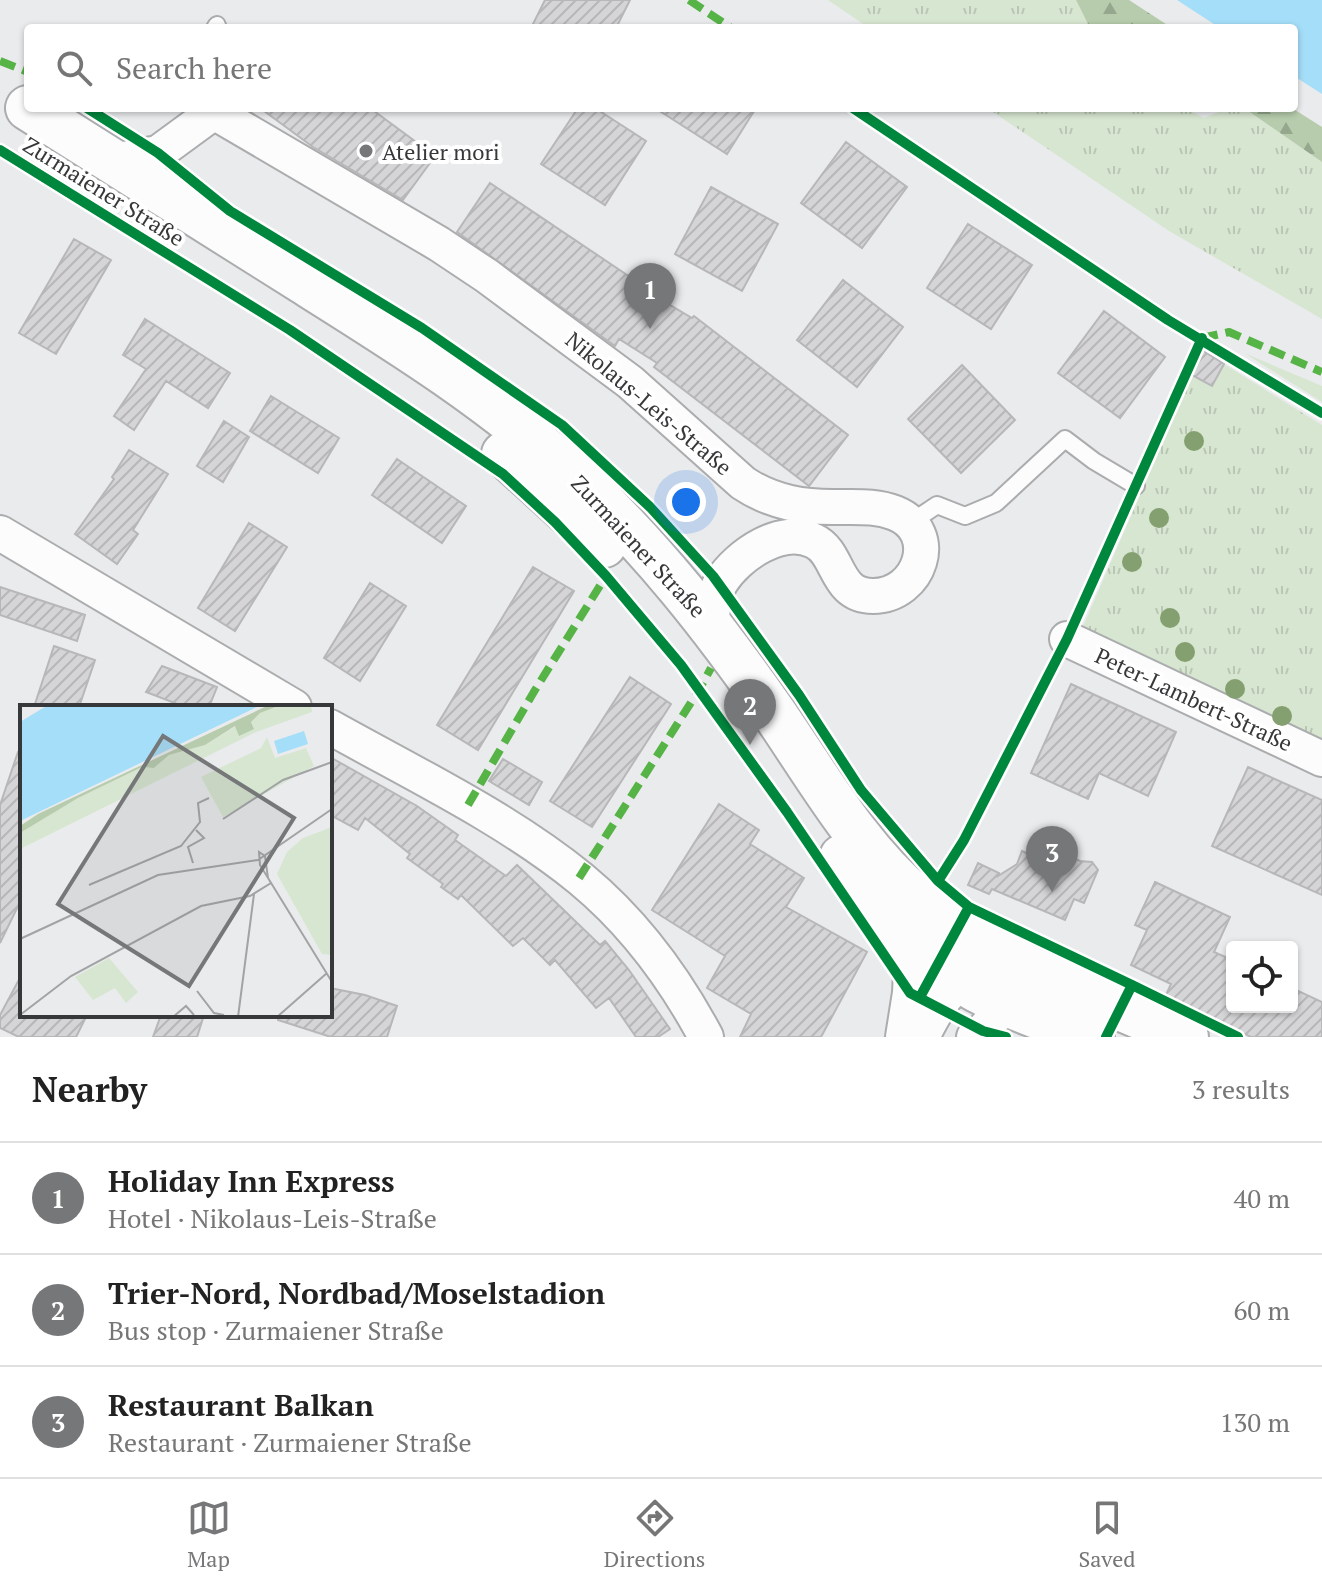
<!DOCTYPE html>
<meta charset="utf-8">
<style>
body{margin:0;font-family:"PT Serif",serif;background:#f6f6f6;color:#222}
.controls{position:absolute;right:24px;bottom:24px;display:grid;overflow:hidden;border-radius:8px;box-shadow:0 2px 6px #0004}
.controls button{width:72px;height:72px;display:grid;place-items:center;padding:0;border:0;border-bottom:2px solid #e0e0e0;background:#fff;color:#222;font:40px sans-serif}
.you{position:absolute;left:686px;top:502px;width:28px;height:28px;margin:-20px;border:6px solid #fff;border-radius:50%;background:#1a73e8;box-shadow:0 0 0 12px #1a73e833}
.badge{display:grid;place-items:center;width:52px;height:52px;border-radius:50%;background:#767778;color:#fff;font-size:26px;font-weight:700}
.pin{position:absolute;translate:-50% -66px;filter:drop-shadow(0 2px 4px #0008)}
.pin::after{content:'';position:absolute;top:42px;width:28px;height:24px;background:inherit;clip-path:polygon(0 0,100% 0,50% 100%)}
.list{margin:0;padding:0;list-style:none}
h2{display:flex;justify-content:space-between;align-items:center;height:104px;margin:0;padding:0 32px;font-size:34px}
h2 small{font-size:26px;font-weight:400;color:#767676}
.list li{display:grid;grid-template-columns:52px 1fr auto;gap:24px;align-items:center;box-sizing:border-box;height:112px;padding:0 32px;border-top:2px solid #e0e0e0}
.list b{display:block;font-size:30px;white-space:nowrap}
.list p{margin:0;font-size:26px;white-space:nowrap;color:#767676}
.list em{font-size:26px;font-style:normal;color:#767676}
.icon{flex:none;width:44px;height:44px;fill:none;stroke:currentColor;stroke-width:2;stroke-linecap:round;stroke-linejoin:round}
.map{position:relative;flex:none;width:1322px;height:1037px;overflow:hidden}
.search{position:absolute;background:#fff;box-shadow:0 2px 6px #0004;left:24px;right:24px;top:24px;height:88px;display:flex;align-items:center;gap:20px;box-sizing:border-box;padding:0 28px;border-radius:8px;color:#767676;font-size:30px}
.sheet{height:440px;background:#fff}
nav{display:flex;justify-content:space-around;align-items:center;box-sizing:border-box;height:112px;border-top:2px solid #e0e0e0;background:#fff;font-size:22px;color:#767676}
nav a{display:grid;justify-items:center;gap:4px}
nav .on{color:#767778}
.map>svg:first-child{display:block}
.grass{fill:url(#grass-tufts)}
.forest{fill:url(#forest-firs)}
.water{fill:#a5def9}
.building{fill:url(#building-hatch);stroke:#b7b7b9;stroke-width:2}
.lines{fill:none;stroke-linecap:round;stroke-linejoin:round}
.service-casing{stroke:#abacae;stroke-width:20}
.minor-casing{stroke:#abacae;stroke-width:38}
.primary-casing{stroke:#abacae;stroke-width:48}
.service{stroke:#fcfcfc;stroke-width:16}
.minor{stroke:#fcfcfc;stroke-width:34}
.primary{stroke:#fcfcfc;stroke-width:44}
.quiet{stroke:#56b346;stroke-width:8;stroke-dasharray:16 8;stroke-linecap:butt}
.cycleway-casing{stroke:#fff;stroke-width:15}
.cycleway{stroke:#00873e;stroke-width:10}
.tree{fill:#85a070}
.poi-dot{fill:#767778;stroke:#fff;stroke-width:3}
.labels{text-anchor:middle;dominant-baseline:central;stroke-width:8;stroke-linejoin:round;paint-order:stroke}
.poi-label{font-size:22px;fill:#373839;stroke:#fff;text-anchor:start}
.street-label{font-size:22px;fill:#373839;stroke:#fff}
.inset-road{fill:none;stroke:#a2a3a5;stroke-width:2}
.view{fill:#767778;fill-opacity:0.15;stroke:#767778;stroke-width:4}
.inset-edge{fill:none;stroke:#373839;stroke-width:4}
</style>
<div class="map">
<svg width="1322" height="1037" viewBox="0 0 1322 1037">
<defs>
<pattern id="grass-tufts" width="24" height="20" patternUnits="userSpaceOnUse" patternTransform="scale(2)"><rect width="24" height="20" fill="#d7e6d1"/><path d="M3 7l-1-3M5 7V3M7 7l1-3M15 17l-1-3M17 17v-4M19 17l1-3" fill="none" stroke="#b9c6b4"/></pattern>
<pattern id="forest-firs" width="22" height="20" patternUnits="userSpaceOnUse" patternTransform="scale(2)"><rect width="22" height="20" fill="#b6ccac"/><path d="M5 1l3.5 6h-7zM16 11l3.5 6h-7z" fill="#95a78d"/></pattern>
<pattern id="building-hatch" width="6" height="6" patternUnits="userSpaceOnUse" patternTransform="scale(2)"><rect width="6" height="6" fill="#d5d4d6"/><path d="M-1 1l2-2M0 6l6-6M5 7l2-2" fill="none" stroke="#b7b7b8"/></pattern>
</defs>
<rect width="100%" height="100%" fill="#eaebed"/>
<path class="grass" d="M828,0H1076L1090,28H869Z
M987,108H1186L1204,118L1228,108H1244L1322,162V319L1169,231Z
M1244,353L1322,386V402Z
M1224,364L1322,425V741L1081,631L1192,375L1212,386Z"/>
<path class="forest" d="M1076,0H1129L1172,28H1090Z
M1244,108H1292L1322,127V162Z"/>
<path class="water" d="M1177,0H1322V94L1294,76V28H1220Z"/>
<path class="building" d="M545,0H630L616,28H531Z
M260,108H370L435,156L403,200L313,147Z
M578,108H595L646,141L605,205L541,164Z
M655,108H756L727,154Z
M846,142L907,187L862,248L801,203Z
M490,183L651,291L650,293L692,318L694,316L848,435L809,486L654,367L657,363L619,339L615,346L457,232Z
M711,187L778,224L742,291L675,254Z
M968,224L1032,265L991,329L927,288Z
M74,239L111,260L56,354L19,333Z
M843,280L903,327L857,387L797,340Z
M1104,311L1165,357L1120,418L1058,373Z
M145,319L230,373L208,408L166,381L134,430L114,416L146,369L123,355Z
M1202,350L1224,364L1212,386L1192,375Z
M962,365L1015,420L961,473L908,419Z
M271,396L339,438L318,473L250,431Z
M224,421L249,437L223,482L197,466Z
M129,450L168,474L133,530L138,534L117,564L75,534L114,479L112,477Z
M397,459L466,506L442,543L372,495Z
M249,523L287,547L235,631L198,608Z
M533,567L574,591L478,750L437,725Z
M370,583L406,606L360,681L324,658Z
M0,587L85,615L77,641L0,615Z
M54,646L95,660L79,707H34Z
M162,666L217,687L209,707H185L146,692Z
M630,677L671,704L592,827L550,801Z
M1071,684L1176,732L1148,796L1099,773L1088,799L1031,773Z
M18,752H22V898L0,943V805Z
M330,757L417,806L458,835L455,840L506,876L517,865L600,945L605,941L629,970L670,1029L658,1037H636L609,998L596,1008L555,960L550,965L523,938L513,946L461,895L458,899L441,887L443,884L407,858L410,854L365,818L358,830L330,815Z
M503,759L542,782L529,805L489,781Z
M1248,767L1322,800V895L1212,846Z
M719,804L759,830L750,844L804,878L786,907L867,952L821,1037H740L751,1014L707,988L725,956L652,910Z
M1036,842L1080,861L1092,862L1098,870L1084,903L1074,899L1065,920L992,889L989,894L968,885L978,863L999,873L998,876L1017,864L1022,851L1030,855Z
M1155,882L1230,917L1214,952L1232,960V1007H1292V988L1322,1002V1037H1251L1165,997L1171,984L1131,965L1147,930L1135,925Z
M22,974V1015H87L76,1037H19L0,1028V1015Z
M330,988L365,995L397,1006L387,1037H331L278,1020V1015H330Z
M161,1015H204L197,1037H153Z"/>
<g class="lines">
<g class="service-casing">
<path id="service" d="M215,28L217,25
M910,523L937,505L965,516L996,503L1065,439L1094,461L1136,486"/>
</g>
<g class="minor-casing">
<path id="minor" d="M113,161L158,153L214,112L439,244L487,276L630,382L743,483C773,503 805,508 841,507C860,507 877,506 895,513C942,532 920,596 873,596C834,596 840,553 814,541C782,525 738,555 721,582C714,593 713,609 711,623
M0,533L294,707
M1067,639L1322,759
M330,727C414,774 506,818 581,879C633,922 675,979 706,1037
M901,933L911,971L910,993L903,1037
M922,1037C937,1007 949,985 980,969
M974,1037L983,1031L1006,1003L1005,982"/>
</g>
<g class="primary-casing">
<path id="primary" d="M28,108C120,166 212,224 304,282C398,341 493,400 575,476C652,548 714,627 774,713C818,777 858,849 918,899C997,965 1094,994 1186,1037
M504,454L604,545
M842,857C878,910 920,958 977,990C1013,1009 1054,1022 1092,1037"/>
</g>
<use href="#service" class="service"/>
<use href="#minor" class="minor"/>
<use href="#primary" class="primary"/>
<path class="quiet" d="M689,0L731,28
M0,61L28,72
M1202,338L1229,332L1322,372
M468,805L535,690L606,576
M579,878L699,690L711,668"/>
<g class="cycleway-casing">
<path id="cycleway" d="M87,108L158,153L230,211L422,328L562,425L650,507L713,576L799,695L861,790L938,881
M853,108L1168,320L1322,413
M0,150L290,330L503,474L555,522L606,576L681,665L787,812L910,993L983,1031L1006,1037
M969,907L1132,985L1106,1037
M1132,985L1238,1037
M920,997L969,907L938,881L964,840L1067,639L1202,338"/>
</g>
<use href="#cycleway" class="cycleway"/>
</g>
<g class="tree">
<circle cx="1194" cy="441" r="10"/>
<circle cx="1159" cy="518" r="10"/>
<circle cx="1132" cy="562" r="10"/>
<circle cx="1170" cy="618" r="10"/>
<circle cx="1185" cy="652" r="10"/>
<circle cx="1235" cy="689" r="10"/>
<circle cx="1282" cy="716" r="10"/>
</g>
<circle class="poi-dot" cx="366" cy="151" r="8"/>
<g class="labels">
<g class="poi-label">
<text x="382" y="151">Atelier mori</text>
</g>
<g class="street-label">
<text transform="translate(104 191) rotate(32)">Zurmaiener Straße</text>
<text transform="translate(649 403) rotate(40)">Nikolaus-Leis-Straße</text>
<text transform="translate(639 546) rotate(47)">Zurmaiener Straße</text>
<text transform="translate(1194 699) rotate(25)">Peter-Lambert-Straße</text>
</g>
</g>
<g transform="translate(20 705)">
<rect width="312" height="312" fill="#eaebed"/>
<path d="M261,0H291L292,7L236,27L0,144V128L58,93L122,62L134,63L149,50L185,40L216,21L234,23L231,17L240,8ZM247,32L255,53L286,43L294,61L203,112L181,72L241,43ZM89,253L118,287L106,298L95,283L73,295L55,272Z" fill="#d7e6d1"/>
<path d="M249,0H261L240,8L231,17L234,24L219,31L215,21L185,40L149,50L134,63L122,62L58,93L0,128V121L18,109Z" fill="#b6ccac"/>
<path d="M312,122V250L302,249L257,169L267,147L283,133Z" fill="#d7e6d1"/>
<path d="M28,0H241L0,116V17ZM284,26L288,39L258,49L254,36Z" fill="#a5def9"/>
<path class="inset-road" d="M203,114L263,75L312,57M173,158L168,142L184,133L176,125M248,173L245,151L239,147L240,160L312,277M69,180L161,141L180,117L178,98L189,93M0,234L138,170L238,155L312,104M177,286L194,308L204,310M0,310L51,271L181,201L230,191L251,178M153,312L166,301L174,310M218,312L234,189M257,312L307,268"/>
<path class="view" d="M143,31L274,113L169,281L38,199Z"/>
<rect width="312" height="312" class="inset-edge"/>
</g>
</svg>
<div class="controls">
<button><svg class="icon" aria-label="locate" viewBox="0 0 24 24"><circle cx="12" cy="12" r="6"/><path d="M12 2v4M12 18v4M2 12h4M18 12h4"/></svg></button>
</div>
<div class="you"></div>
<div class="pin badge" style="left:650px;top:329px">1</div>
<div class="pin badge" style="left:750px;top:745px">2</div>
<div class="pin badge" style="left:1052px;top:892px">3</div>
<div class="search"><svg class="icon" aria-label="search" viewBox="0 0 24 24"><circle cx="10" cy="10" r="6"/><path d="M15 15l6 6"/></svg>Search here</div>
</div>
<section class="sheet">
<h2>Nearby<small>3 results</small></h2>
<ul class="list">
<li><span class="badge">1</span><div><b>Holiday Inn Express</b><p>Hotel · Nikolaus-Leis-Straße</p></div><em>40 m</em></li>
<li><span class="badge">2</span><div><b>Trier-Nord, Nordbad/Moselstadion</b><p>Bus stop · Zurmaiener Straße</p></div><em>60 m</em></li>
<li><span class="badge">3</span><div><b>Restaurant Balkan</b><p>Restaurant · Zurmaiener Straße</p></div><em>130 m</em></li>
</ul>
</section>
<nav>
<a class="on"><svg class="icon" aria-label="map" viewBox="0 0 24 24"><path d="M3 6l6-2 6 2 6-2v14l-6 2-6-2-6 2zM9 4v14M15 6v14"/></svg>Map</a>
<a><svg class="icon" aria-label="directions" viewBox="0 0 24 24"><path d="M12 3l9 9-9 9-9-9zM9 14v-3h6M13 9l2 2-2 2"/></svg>Directions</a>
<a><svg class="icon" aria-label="saved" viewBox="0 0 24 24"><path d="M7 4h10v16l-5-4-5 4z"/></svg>Saved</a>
</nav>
